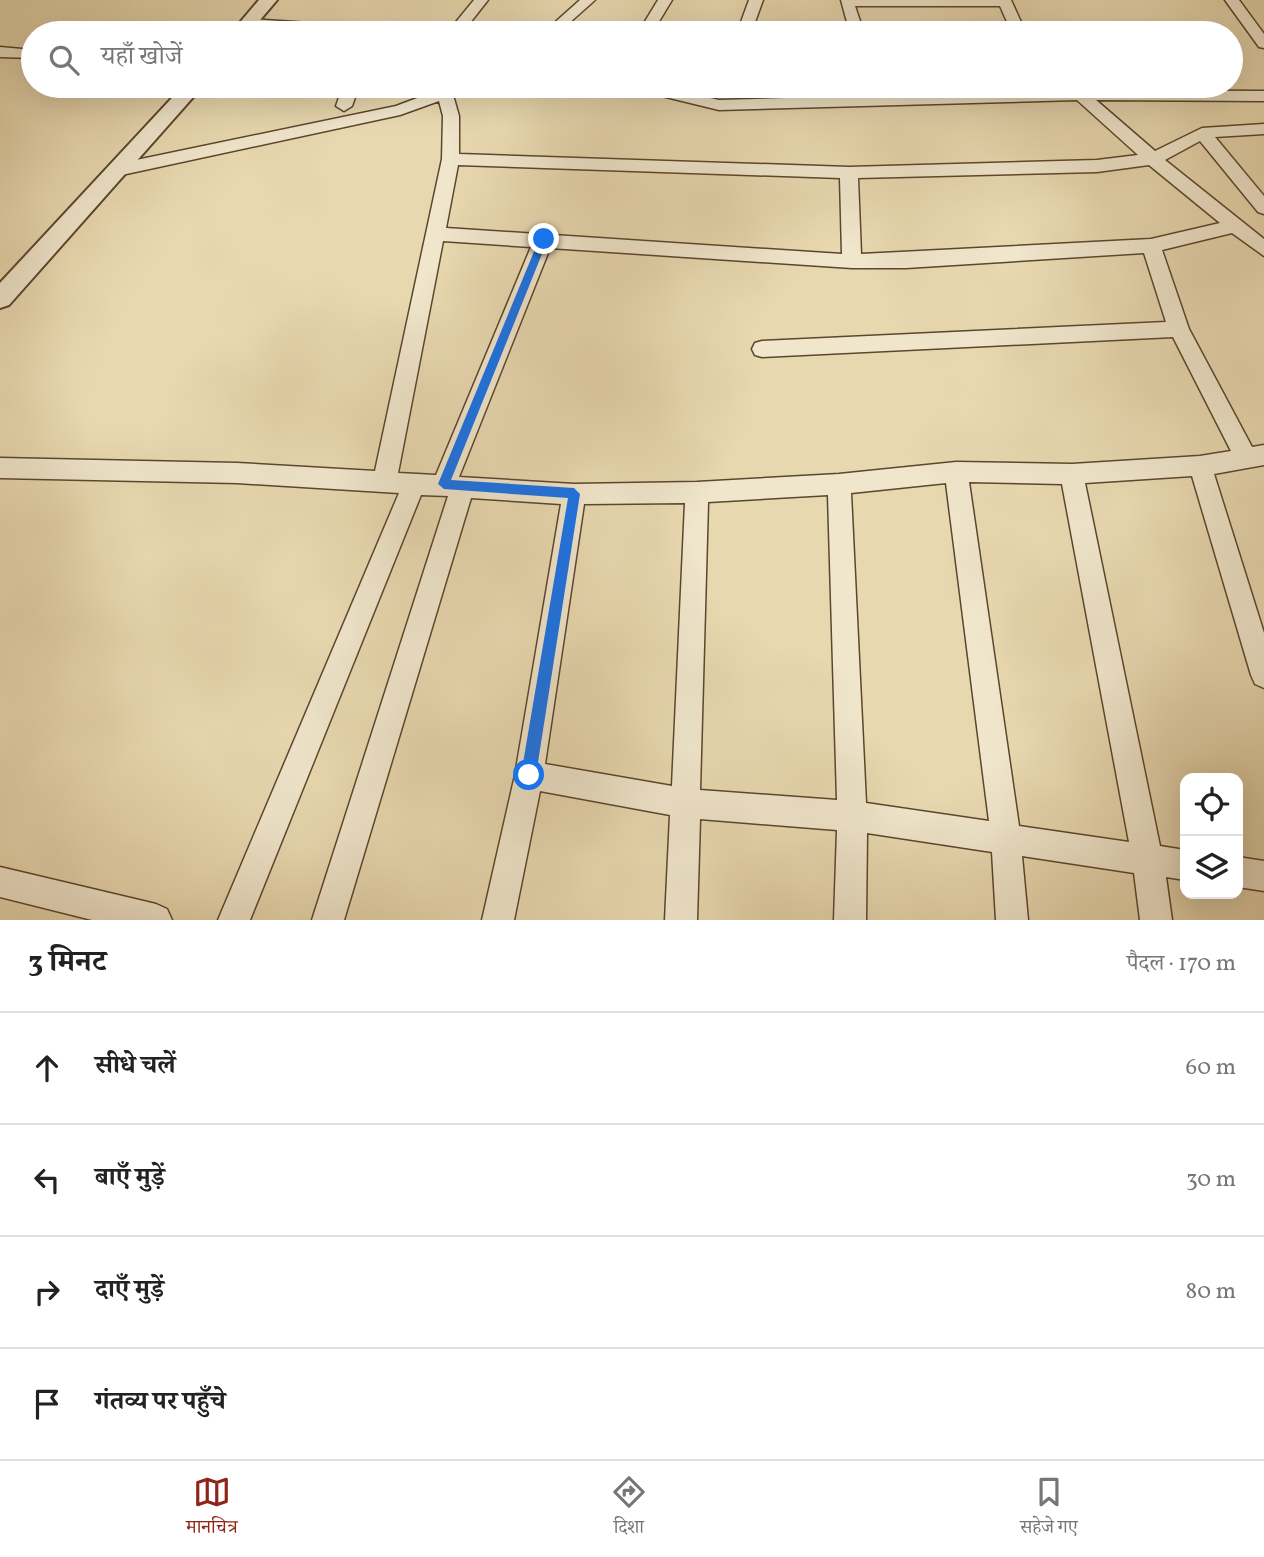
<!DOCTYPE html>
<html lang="hi">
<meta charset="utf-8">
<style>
body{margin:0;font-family:Vollkorn,"Noto Serif Devanagari",serif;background:#f2f2f2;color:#222}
.controls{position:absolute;right:21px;bottom:21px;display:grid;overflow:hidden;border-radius:14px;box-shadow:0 7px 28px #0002}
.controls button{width:63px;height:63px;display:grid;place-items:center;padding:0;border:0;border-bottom:2px solid #e0e0e0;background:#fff;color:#222;font:35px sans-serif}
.stop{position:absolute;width:21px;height:21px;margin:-16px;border:5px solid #1a73e8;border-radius:50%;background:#fff}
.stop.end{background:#1a73e8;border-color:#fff;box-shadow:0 2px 7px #0008}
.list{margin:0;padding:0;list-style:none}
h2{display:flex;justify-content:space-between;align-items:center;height:91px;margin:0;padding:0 28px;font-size:30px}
h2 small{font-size:23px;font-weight:400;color:#767676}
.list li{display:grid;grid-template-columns:46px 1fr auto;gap:21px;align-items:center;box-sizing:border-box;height:112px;padding:0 28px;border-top:2px solid #e0e0e0}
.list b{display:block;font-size:26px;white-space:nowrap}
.list em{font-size:23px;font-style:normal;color:#767676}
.icon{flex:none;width:38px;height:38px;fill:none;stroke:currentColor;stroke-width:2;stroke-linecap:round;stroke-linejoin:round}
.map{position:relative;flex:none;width:1264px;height:920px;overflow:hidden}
.search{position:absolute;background:#fff;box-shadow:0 7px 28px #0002;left:21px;right:21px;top:21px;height:77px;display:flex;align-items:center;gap:18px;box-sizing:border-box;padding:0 24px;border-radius:38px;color:#767676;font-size:26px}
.sheet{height:539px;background:#fff}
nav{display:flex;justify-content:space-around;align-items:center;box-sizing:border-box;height:98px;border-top:2px solid #e0e0e0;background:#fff;font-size:19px;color:#767676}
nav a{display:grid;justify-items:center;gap:4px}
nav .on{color:#8f2418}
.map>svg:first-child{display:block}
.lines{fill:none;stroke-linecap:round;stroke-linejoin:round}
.minor-casing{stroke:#5c462c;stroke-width:3}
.tertiary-casing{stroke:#5c462c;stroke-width:4}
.minor{fill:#f0e6cc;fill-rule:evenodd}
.tertiary{fill:#f0e6cc;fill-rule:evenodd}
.route{fill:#1a73e8}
</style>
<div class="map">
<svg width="1264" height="920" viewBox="0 0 1264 920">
<rect width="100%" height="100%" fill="#e8d8b0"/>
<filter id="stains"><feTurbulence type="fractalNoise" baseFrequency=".00286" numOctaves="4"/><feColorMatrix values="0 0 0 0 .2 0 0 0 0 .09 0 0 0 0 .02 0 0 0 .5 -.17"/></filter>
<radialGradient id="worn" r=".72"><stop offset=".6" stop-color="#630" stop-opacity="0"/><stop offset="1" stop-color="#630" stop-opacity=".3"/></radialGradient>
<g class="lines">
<g class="minor-casing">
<path id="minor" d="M474,0H488L462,33H447Z
M580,0H595L558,33H543Z
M658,0H672L652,33H638Z
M749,0H763L751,33H737Z
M841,0H1011L1026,33H1012L1000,6H855L864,33H850Z
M1225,0H1239L1264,34V48L1259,47Z
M250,19L399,29L406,33H337L245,26V20Z
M0,47L33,50V58L0,57Z
M343,86H359L352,106L344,111L336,106Z
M435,86H471L453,95L459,116V154L849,167L1097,160L1138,155L1077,100L719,110L633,89L631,86H658L719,100L1047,90L1264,91V101L1096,100L1155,151L1202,128L1264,124V134L1215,137L1264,196V214L1258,212L1200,141L1165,160L1264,239V256L1232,233L1162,250L1189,329L1252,447L1264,445V465L1214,474L1264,633V688L1255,684L1251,675L1192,476L1085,483L1160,846L1185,850V880L1166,877L1172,920H1140L1134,873L1022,856L1028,920H996L992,852L867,833L866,920H834L837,830L700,819L697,920H665L670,815L540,791L514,920H482L515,775L561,504L471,498L344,920H312L448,496L421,495L250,920H218L399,493L237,483L0,478V458L237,463L375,471L442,159L443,116L439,101L400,115L117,176L108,170L117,164L396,106L436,91ZM458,165L840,178L842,254L446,228ZM1149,165L1220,223L1151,239L861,254L858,178L1097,172ZM443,241L531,247L436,475L398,473ZM550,248L852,268H906L1144,253L1166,322L762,341L755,343L752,349L755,355L762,357L1173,337L1231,451L1200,456L1072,464L956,462L839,474L697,482L574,484L459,477ZM969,482L1062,484L1129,842L1019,826ZM946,483L989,821L866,803L851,493ZM828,495L837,800L700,790L708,502ZM685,503L672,786L545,764L584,504Z
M1238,857L1264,861V891L1238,887Z
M0,867L156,904L167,909L172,920H92L0,897Z"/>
</g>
<g class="tertiary-casing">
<path id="tertiary" d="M259,0H277L249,33H231Z
M183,86H203L9,305L0,308V283Z"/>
</g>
<use href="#minor" class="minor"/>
<use href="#tertiary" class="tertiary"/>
</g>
<path class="route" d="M540,237L548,239L451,480L574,488L580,494L536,775L529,782L521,775L568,498L444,489L438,484Z"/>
<rect width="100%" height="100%" filter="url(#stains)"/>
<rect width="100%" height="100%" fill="url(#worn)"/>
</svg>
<div class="controls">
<button><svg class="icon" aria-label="locate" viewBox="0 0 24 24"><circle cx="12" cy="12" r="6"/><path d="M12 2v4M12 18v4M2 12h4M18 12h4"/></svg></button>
<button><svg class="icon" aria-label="layers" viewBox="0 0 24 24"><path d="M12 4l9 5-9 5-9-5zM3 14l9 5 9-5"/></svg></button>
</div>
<div class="stop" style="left:529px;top:775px"></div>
<div class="stop end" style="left:544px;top:239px"></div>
<div class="search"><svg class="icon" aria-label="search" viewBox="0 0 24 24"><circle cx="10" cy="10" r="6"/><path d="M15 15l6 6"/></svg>यहाँ खोजें</div>
</div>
<section class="sheet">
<h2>3 मिनट<small>पैदल · 170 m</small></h2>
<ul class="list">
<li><svg class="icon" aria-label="ahead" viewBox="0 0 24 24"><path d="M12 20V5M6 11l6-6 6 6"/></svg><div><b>सीधे चलें</b></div><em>60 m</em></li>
<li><svg class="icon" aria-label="left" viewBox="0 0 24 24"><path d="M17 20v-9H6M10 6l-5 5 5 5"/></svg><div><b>बाएँ मुड़ें</b></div><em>30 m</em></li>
<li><svg class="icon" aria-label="right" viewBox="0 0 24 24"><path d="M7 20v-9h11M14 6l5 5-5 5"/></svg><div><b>दाएँ मुड़ें</b></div><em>80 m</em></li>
<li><svg class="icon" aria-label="arrive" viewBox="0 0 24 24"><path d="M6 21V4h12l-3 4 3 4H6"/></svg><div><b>गंतव्य पर पहुँचे</b></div></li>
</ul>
</section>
<nav>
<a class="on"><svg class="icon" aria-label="map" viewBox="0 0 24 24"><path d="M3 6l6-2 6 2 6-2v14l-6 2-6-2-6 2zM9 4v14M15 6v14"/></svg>मानचित्र</a>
<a><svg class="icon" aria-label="directions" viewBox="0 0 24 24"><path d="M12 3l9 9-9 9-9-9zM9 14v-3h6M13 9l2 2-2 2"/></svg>दिशा</a>
<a><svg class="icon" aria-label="saved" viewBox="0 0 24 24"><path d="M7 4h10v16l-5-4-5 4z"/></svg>सहेजे गए</a>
</nav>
